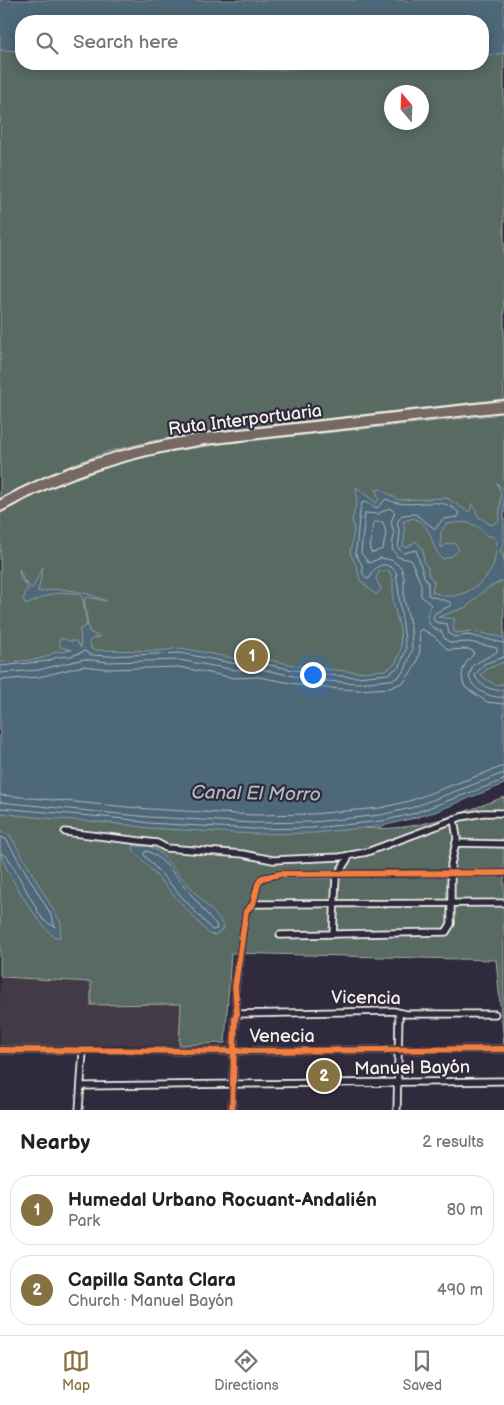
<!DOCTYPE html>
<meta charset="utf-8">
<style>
body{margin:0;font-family:"Balsamiq Sans",sans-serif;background:#f2f2f2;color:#222}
.compass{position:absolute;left:384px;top:85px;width:45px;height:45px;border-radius:50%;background:#fff;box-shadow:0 2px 12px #0003;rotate:341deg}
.you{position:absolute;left:312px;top:674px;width:18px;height:18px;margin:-12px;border:4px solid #fff;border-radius:50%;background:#1a73e8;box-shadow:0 0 0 8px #1a73e833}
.badge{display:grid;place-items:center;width:32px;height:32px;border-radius:50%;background:#857141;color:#fff;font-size:16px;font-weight:700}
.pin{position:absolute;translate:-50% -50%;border:2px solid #fff;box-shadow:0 1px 5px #0006}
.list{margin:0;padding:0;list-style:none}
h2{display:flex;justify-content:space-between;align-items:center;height:65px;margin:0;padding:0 20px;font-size:21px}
h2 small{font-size:16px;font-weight:400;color:#767676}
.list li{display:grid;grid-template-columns:32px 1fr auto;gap:15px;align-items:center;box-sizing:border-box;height:70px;margin:0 10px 10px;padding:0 10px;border:1px solid #e0e0e0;border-radius:20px}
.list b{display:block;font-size:19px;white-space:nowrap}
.list p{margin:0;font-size:16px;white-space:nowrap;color:#767676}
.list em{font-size:16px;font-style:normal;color:#767676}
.icon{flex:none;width:28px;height:28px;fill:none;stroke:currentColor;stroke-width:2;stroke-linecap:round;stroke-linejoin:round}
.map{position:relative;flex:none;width:504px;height:1110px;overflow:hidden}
.search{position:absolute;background:#fff;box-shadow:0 2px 12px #0003;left:15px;right:15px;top:15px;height:55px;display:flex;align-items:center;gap:12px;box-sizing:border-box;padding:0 18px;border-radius:20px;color:#767676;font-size:19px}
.sheet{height:225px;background:#fff}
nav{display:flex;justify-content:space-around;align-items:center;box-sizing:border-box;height:70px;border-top:1px solid #e0e0e0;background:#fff;font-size:14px;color:#767676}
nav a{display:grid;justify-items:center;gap:2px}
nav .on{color:#857141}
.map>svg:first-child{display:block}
.built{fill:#423b47}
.green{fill:#596a62;stroke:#a6aea5;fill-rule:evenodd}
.water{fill:#4e6778;stroke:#909ea5;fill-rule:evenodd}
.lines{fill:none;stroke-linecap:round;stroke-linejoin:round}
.shore{stroke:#b2babb;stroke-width:1}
.street-casing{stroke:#f4f1e8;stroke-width:9}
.highway-casing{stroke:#f4f1e8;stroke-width:14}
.street{stroke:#2f2a3d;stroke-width:5.5}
.highway{stroke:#766964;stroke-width:10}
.cycleway-casing{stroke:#2f2a3d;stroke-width:9}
.cycleway{stroke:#f27e40;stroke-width:6}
.labels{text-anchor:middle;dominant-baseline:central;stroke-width:4.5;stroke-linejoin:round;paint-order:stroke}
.street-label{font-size:18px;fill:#f4f1e8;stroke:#2f2a3d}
.water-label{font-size:19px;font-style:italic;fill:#b2babb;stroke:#2f2a3d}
</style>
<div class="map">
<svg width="504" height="1110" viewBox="0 0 504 1110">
<rect width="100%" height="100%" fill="#2f2a3d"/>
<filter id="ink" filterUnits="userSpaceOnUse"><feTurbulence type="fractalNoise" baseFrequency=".02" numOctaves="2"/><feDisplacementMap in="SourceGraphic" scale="10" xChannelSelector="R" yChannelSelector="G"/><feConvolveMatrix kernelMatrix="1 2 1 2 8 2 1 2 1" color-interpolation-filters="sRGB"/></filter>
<g filter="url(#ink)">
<path class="built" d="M0,975L2,977L91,982V1005L182,1003L179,1045H0Z"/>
<path class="green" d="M0,0L21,21V64H483V21L504,16V399L212,432L152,441L107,452L74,464L0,499ZM392,92H422V122H392Z
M500,412L504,414V784L415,818L366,828C415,832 459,814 504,797V1044L496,960L231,953L225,1043L179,1045L181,1004L91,1005V982L2,977L0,975V513L66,480L112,463L147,455L229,443L494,415Z"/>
<path class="water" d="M0,0H504V53L483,56V21H21V51L0,50Z
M168,64H345L273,70L206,69Z
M497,483L504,491V544L500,550L504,560V580L486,589L467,607L438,617L455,619L453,627L455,633L472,631L504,638V662L487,669L480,675L495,685L504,684V784L435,812L383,826L314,833L254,834L148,828C99,820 49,820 0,813V662C16,661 45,662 56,651L61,652L72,650L60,647L59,640L62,638L69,641H76L81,648L80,629L87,625L83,600L80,594C55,590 47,595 26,605L23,599L28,588L20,578L19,569L24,581L32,589L43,567L38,592C45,592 51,589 58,589C75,590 91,594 106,601L87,597L84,600L89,632L100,637L93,638L89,642L92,650L158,651L181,648L237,659L260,658L303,667L358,672L386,670L396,663L401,649L400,630L393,601V579L389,571H379L376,579L381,589L376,595L360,580L357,567L350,553L354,530L352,520L357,501L356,487L376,503L379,500L376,490L380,489L399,500L447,498L468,512L470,511L472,503L478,516L491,525L499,521L501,495ZM413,518C436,527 428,547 443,559L452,556L459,550L456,544L449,543L441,548V532L446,524C456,523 468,520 478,527C487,534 480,534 494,537C499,544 496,549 495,556C495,576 467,598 447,596C442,596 437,593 432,592L434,582L428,574V567L424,563L423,550L416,541L408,547H403L405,532L403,522Z
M0,832L10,835L61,923L60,937H54C36,920 9,878 1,855C0,849 0,839 0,832Z
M133,846H149L159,852L220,920L224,928L215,935L209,934L134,851Z"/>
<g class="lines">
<path class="shore" d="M216,64H295
M375,522H383L386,533L383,549L372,553L370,550L373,524Z
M504,657L484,664L475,675C478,686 494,692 504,690
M0,666L48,661L57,657L71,656L85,651L91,655L108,656L180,653L237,664L260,663L314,674L357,677L388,674L400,666L406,649L396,572C387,560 374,564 370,578L367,579L363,574L362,565L355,553C359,536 357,520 362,503L365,502L377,508L386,499C411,512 441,492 459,513L458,517L443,519L435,529L415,514L402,515L397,523L400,533L398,548L404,553L416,550L424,576L428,583V595L452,603L450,606L435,613L433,617L435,622L447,624L449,634L454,637L468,635L504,643
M0,673L38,670L84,659L108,662L179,660L236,670L260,669L313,680L357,683L390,680L397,678L405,670L412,650L411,628L404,599V578L401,567L391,560L381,558L369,563L361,553L365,513L378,514L389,508L395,512L391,522L394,533L392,549L398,557L411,560L421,584V596L431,605C425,617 426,627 441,631L445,639L451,643L469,642L497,648V652L473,665L469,677C473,690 491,699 504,697
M0,680L39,677L83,666L108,669L179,667L235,678L259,677L312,687L357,690L390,688L404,682L416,665L420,651L419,631L422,629L435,637L448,650L468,649L473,651L474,654C463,664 459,674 465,687L487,702L504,704
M0,795L149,809L255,815L313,814L380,808L409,801L504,766
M0,802L149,817L254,823L313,822L381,815L411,808L504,773
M0,808L126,819L148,823L254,829L313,828L382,821L412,814L504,780
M0,837L6,839L50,913L55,927L43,920L7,856L0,853
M146,851C164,853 200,909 216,924L217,929L212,930L144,855Z"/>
<g class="street-casing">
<path id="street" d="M65,832L157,843L166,848L243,854L273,860L340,857L367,852L461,817L483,813H504
M456,843L504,844
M253,904L504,903
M333,934L336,877L350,855
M280,935L446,932L451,924V864L457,838L454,819
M237,1014L393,1011L406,1014H495
M0,1050L235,1051L504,1049
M81,1086L504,1081
M79,1110L83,1051
M232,1110L235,1018L237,1014L235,987L246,911L253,904L258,884L262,878L280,874L504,873
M397,1110L399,1013"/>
</g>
<g class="highway-casing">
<path id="highway" d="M0,506C63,470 132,450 204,439L504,406"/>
</g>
<use href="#street" class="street"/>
<use href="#highway" class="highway"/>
<g class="cycleway-casing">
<path id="cycleway" d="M0,1050L235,1051L504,1049
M232,1110L235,1018L237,1014L235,987L246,911L253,904L258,884L262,878L280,874L504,873"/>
</g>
<use href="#cycleway" class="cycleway"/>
</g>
</g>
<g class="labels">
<g class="street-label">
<text transform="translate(245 420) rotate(-7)">Ruta Interportuaria</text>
<text transform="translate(366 998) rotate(1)">Vicencia</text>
<text x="282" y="1036">Venecia</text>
<text transform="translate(412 1068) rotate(-1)">Manuel Bayón</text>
</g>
<g class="water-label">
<text transform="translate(256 794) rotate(1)">Canal El Morro</text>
</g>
</g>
</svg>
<svg class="compass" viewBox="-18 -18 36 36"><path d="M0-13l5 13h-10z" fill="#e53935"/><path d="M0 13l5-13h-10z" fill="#767676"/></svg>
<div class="you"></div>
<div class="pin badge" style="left:252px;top:656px">1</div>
<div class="pin badge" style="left:324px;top:1076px">2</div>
<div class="search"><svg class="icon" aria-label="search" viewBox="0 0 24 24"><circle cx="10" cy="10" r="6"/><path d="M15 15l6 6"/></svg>Search here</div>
</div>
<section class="sheet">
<h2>Nearby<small>2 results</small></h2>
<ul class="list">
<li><span class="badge">1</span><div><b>Humedal Urbano Rocuant-Andalién</b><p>Park</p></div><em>80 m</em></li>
<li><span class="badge">2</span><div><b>Capilla Santa Clara</b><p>Church · Manuel Bayón</p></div><em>490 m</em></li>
</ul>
</section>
<nav>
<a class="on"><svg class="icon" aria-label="map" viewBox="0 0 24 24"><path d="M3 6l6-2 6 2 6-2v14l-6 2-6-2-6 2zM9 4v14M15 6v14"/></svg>Map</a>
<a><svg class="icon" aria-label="directions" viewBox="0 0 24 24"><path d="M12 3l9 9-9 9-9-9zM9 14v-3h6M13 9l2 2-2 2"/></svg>Directions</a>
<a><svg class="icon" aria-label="saved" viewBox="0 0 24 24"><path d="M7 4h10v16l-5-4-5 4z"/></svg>Saved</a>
</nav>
